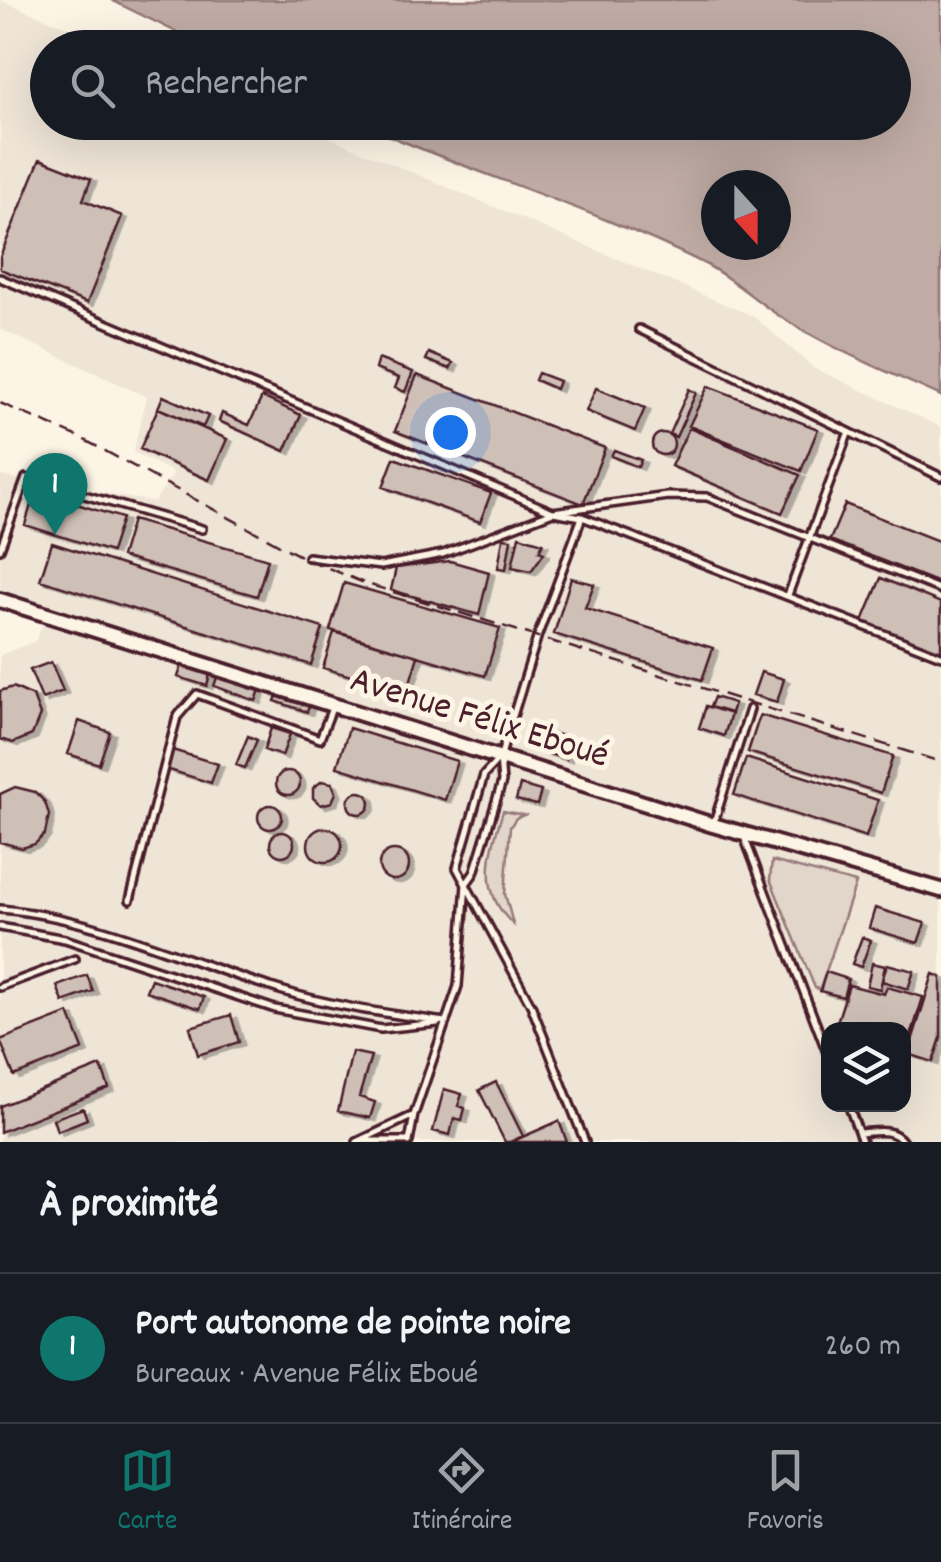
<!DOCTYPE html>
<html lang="fr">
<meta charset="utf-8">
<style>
body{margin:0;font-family:Dekko,sans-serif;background:#20242c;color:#f1f3f6}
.controls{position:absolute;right:30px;bottom:30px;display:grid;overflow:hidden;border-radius:20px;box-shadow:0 10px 40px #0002}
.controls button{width:90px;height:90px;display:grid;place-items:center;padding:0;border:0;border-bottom:2px solid #363941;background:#171b24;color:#f1f3f6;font:50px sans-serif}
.compass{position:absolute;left:701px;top:170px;width:90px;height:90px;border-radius:50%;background:#171b24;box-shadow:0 10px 40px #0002;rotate:159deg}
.you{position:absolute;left:450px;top:432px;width:35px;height:35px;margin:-25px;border:8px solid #fff;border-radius:50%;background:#1a73e8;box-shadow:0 0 0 15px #1a73e833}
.badge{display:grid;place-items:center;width:65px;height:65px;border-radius:50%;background:#0f766e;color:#fff;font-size:32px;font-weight:700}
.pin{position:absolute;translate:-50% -82px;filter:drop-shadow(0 2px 5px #0008)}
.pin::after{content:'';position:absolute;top:52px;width:35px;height:30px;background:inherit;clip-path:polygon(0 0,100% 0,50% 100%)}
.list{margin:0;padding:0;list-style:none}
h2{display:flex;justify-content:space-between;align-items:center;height:130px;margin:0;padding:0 40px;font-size:42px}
h2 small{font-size:32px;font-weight:400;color:#9ea1a6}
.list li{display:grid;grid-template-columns:65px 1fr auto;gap:30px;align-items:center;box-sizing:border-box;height:150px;padding:0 40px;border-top:2px solid #363941}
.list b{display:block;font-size:38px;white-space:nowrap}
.list p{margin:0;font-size:32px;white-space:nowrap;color:#9ea1a6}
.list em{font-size:32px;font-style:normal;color:#9ea1a6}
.icon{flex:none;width:55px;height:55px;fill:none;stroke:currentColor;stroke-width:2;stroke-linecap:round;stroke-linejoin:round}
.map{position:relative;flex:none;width:941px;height:1142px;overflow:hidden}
.search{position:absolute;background:#171b24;box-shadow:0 10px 40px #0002;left:30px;right:30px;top:30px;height:110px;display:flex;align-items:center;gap:25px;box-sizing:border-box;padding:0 35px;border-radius:55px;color:#9ea1a6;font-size:38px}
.sheet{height:280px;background:#171b24}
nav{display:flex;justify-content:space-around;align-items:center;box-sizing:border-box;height:140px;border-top:2px solid #363941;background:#171b24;font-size:28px;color:#9ea1a6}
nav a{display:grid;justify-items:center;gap:5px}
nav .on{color:#0f766e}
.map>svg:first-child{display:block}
.built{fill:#eee5d7;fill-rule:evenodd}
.green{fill:#e2d5ca;stroke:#967a7a;stroke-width:2.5}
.water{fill:#c0aca5;stroke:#917474;stroke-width:2.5;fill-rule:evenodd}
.building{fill:#cfc0b7;stroke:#4a1f2b;stroke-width:2.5;filter:url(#shadow)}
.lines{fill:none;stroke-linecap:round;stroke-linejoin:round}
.service-casing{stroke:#4a1f2b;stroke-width:12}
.tertiary-casing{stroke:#4a1f2b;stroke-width:20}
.service{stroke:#fcf5e5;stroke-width:5}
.tertiary{stroke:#fcf5e5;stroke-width:12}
.rail{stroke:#4a1f2b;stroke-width:2.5;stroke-dasharray:15 8;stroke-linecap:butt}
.labels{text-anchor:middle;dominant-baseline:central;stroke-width:10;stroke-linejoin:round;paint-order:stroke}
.street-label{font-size:38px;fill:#4a1f2b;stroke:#fcf5e5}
</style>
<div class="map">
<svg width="941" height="1142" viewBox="0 0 941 1142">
<defs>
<filter id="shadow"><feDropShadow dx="5.5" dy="3" stdDeviation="0" flood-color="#0004"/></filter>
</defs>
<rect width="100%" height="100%" fill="#fcf5e5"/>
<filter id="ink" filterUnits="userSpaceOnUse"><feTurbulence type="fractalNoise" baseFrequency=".01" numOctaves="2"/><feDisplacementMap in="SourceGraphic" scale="20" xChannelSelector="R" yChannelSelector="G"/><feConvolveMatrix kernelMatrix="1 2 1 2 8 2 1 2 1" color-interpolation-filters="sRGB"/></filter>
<g filter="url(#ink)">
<path class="built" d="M0,0L117,47L48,48V122L295,123L753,316L814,368L941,427V1142H0V655L35,641L51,608L0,590V476L154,502L174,473L133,452L147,397L0,329ZM828,1030H904V1104H828Z"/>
<path class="green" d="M503,811L524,815L516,818L510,827L505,894L513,924C477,891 490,852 503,811Z
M772,861L856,883L820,989L815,988L770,879Z"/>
<path class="water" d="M111,0H941V396C886,371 829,348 778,315C753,299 730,276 703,263C592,208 472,173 359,123L894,122V48L207,47ZM716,185H776V245H716Z"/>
<path class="building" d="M40,159L91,179L83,200L122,216L87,303L0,269V257Z
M429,353L453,363L450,369L426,360Z
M378,359L413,372L405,392L395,388L399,378L375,369Z
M538,373L559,381L556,389L535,380Z
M417,375L605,448L583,504L395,431Z
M708,386L818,429L801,471L689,426Z
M596,388L645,408L635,431L586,411Z
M689,389L696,393L676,437L669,434Z
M163,396L208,416L203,427L158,408Z
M262,397L301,415L285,451L219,421L222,413L249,425Z
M158,408L227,439L209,480L140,449Z
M689,428L800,475L782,513L671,466Z
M652 444a11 11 0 1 1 22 0a11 11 0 1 1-22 0Z
M614,450L641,460L638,467L611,456Z
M394,458L491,493L480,522L383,487Z
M35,491L122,518L111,552L25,525Z
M845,504L941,542V584L830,540Z
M132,520L268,559L257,596L121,557Z
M519,536L543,543L539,551L544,553L531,571L512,567Z
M503,538L511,539L506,569L498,568Z
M52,543L323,628L311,665L40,580Z
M450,561L489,572L479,615L391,590L396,568Z
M571,578L594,584L585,608L713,648L702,680L554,634Z
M881,578L941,603V653L863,621Z
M344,583L500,628L485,676L330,630Z
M334,632L418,656L407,692L323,668Z
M51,662L63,691L42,699L30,670Z
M182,665L210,674L207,686L178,677Z
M219,672L261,687L256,701L214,686Z
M761,672L784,679L777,702L753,695Z
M13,687L33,696L40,715L32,735L13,743L0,739V691Z
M278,693L310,704L307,712L275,701Z
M714,697L734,703L731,713L710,707Z
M706,706L731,714L724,736L699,728Z
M760,715L893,756L881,793L748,752Z
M79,721L110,732L99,764L68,754Z
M271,728L290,734L282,756L264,750Z
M349,728L457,761L445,800L337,767Z
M535,728L573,739L566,759L529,748Z
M248,736L257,740L245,768L236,765Z
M169,749L218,764L211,783L163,768Z
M746,758L878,800L866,837L734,795Z
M276 783a12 12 0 1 1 24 0a12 12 0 1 1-24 0Z
M322,781L332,783L336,793L332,802L321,805L313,798V788Z
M520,785L541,791L537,805L516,800Z
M15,787L35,792L45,802L49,815L45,834L35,844L22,848L0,842V794Z
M348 803a11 11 0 1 1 22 0a11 11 0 1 1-22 0Z
M258 817a12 12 0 1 1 24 0a12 12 0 1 1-24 0Z
M308 845a17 17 0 1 1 34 0a17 17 0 1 1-34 0Z
M270 844a12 12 0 1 1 24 0a12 12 0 1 1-24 0Z
M379 865a15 15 0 1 1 30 0a15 15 0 1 1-30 0Z
M875,908L925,923L918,943L869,928Z
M862,937L871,940L861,967L852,964Z
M872,963L885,966L880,989L867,986Z
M887,964L914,971L908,989L882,981Z
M826,972L848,979L843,997L820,991Z
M933,974L941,977V1038L933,1062L908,1054Z
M87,975L93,991L63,1002L57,986Z
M151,979L204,997L200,1009L146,991Z
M849,985L884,994L887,987L923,997L904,1059V1030H843L844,1025L837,1022Z
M69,1013L83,1049L14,1076L0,1040Z
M231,1015L239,1042L198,1055L190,1027Z
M352,1052L371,1056L359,1097L375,1102L370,1118L338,1111Z
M101,1066L109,1088L0,1132V1106Z
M496,1082L523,1136L510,1142H505L479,1090Z
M444,1089L462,1094L458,1106L465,1108L462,1120L454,1118L450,1135L433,1131Z
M83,1108L87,1119L57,1131L53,1119Z
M559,1121L567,1142H511Z"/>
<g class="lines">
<g class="service-casing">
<path id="service" d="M0,278L553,512L582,517L941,656
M639,329L941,477
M0,549L26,478L202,529
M308,557L381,566L443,554L553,512L668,496L707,497L941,590
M788,595L848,434
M499,759L484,775L457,868L531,1005L585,1142
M714,822L750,709
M745,839L828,1055
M130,900L177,717L197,694L320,739L332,708
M0,909C96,917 188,962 280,990C334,1007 390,1014 446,1022
M0,927L65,939L275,1009L381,1029L438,1023
M0,987L75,959
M848,1104L862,1142
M859,1133C875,1132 893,1127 903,1142
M363,1141H409
M357,1142L414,1115
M409,1142L414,1115L458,986L466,884L474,873L502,782L500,758L538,635L582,517"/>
</g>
<g class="tertiary-casing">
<path id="tertiary" d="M0,600L713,825L941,890"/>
</g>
<use href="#service" class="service"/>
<use href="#tertiary" class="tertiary"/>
<path class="rail" d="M0,403L81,438L302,557L364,583L941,762"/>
</g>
</g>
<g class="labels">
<g class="street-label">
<text transform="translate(479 720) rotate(17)">Avenue Félix Eboué</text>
</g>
</g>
</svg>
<div class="controls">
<button><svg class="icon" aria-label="layers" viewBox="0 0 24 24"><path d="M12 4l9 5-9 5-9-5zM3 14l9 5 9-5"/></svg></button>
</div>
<svg class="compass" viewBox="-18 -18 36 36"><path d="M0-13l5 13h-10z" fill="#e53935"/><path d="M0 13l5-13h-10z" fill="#9ea1a6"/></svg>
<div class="you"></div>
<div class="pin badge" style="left:55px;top:535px">1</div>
<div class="search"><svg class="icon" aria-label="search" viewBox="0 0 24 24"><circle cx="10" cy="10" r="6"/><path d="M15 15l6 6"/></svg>Rechercher</div>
</div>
<section class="sheet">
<h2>À proximité<small></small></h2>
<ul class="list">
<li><span class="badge">1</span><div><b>Port autonome de pointe noire</b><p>Bureaux · Avenue Félix Eboué</p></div><em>260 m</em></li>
</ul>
</section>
<nav>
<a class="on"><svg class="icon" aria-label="map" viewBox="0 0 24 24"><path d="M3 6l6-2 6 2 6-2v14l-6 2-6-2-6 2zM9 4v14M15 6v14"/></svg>Carte</a>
<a><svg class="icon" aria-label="directions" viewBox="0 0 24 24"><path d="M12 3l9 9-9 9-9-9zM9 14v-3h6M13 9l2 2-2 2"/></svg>Itinéraire</a>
<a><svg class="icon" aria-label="saved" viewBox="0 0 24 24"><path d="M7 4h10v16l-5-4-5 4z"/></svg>Favoris</a>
</nav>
